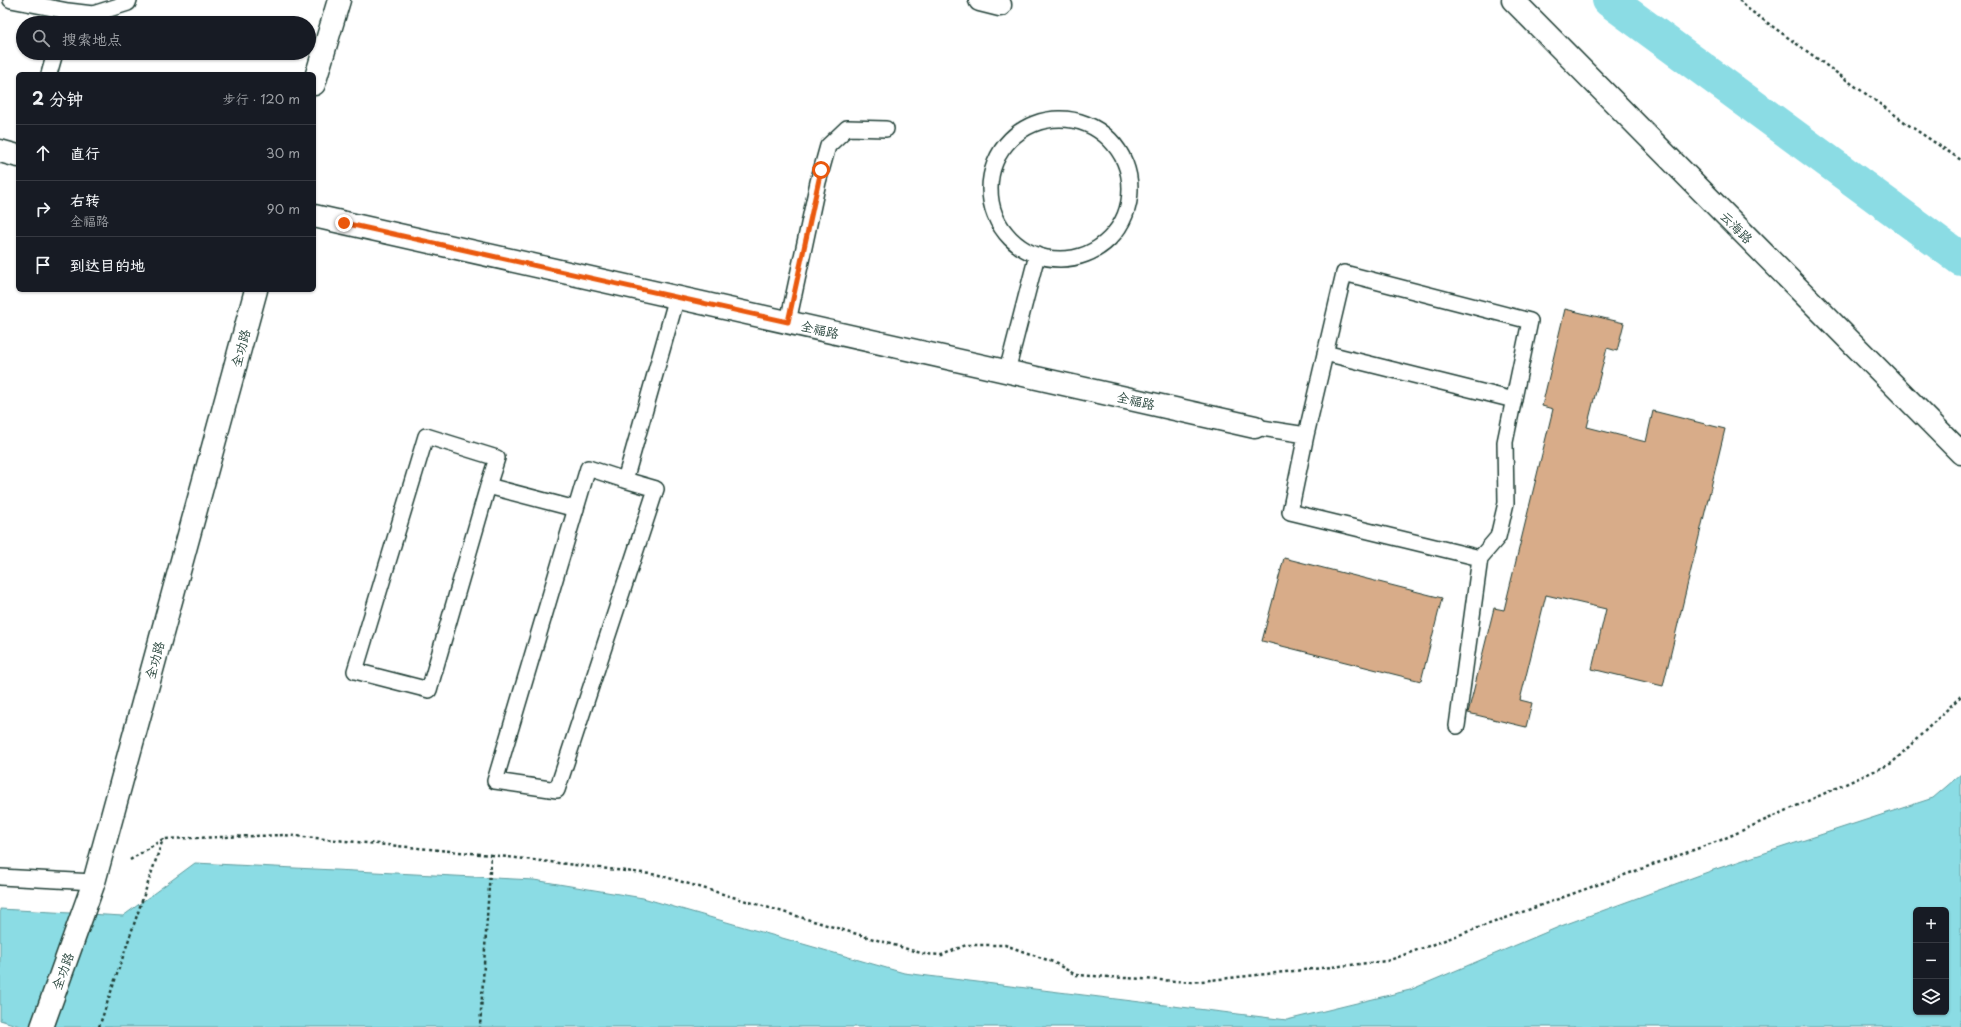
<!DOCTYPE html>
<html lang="zh">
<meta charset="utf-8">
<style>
body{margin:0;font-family:"Playpen Sans","LXGW WenKai TC",sans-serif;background:#20242c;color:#f1f3f6}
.controls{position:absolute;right:12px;bottom:12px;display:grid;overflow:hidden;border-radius:6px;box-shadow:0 1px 3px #0004}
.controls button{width:36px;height:36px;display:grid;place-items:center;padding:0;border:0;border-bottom:1px solid #363941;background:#171b24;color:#f1f3f6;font:20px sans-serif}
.stop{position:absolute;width:12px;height:12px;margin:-9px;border:3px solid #ea580c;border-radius:50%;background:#fff}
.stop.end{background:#ea580c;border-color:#fff;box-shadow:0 1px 4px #0008}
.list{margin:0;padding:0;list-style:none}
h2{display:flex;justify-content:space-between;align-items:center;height:52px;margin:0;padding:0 16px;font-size:17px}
h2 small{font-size:13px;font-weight:400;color:#9ea1a6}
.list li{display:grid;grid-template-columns:26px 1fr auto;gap:12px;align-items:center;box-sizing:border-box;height:56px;padding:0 16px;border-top:1px solid #363941}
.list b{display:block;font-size:15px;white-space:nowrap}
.list p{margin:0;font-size:13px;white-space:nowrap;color:#9ea1a6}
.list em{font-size:13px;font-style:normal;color:#9ea1a6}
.icon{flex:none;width:22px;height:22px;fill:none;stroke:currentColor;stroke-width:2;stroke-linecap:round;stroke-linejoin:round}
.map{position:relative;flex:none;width:1961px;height:1027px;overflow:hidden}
.search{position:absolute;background:#171b24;box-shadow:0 1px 3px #0004;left:16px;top:16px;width:300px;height:44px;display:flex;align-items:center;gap:10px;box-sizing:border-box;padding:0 14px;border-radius:22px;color:#9ea1a6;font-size:15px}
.panel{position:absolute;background:#171b24;box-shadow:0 1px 3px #0004;left:16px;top:72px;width:300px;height:220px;border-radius:6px}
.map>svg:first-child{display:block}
.water{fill:#8bdce4;stroke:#609c9e;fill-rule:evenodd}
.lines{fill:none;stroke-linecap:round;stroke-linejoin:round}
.canal{stroke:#8bdce4;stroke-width:34}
.building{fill:#d8ac89;stroke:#1f3d34}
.lane-casing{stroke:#1f3d34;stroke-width:18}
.street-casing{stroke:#1f3d34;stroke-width:25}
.secondary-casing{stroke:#1f3d34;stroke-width:25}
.path{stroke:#1f3d34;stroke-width:2.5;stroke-dasharray:3 3;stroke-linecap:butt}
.lane{stroke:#fff;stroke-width:15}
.street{stroke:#fff;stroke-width:22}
.secondary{stroke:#fff;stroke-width:22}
.route{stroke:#ea580c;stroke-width:5}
.labels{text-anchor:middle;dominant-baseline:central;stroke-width:3.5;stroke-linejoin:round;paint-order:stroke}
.street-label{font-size:13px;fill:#1f3d34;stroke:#fff}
</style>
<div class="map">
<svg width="1961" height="1027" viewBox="0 0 1961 1027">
<rect width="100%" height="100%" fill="#fff"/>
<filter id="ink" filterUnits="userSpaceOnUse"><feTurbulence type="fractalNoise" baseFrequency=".025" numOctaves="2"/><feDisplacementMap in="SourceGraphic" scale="8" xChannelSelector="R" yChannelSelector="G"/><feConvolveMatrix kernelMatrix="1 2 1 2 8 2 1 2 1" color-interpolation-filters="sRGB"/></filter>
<g filter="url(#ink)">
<path class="water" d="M1961,774V1027H23L0,1020V909L123,916L195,863L534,880L643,898L904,973L1287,1020L1410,990L1561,926L1716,869L1933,798ZM1916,910H1946V1012H1916Z"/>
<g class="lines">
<path class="canal" d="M1609,0L1961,259"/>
</g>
<path class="building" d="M1565,309L1624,323L1617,351L1607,348L1587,427L1646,442L1653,411L1725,429L1663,686L1592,669L1606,609L1546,595L1520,700L1532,703L1526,727L1468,713L1494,608L1504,610L1553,409L1542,406Z
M1284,558L1442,598L1421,681L1262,641Z"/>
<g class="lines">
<g class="lane-casing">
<path id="lane" d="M11,0L68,11
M64,23L68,11L93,14L128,3L129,0
M49,74L55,53
M990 189a70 70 0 1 1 140 0a70 70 0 1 1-140 0Z
M788,322L818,182L828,146L847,128L886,129
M1325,353L1514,400
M1007,371L1037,255
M1255,427L1306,435
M625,480L588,468L495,781L557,790L656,489L625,480L677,297
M488,486L497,458L426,436L355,671L429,690L488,486L576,509
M1457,726L1480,558L1498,537L1506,503L1505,442L1530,321L1344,273L1306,435L1290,512L1480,558
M0,877L94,882"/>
</g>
<g class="street-casing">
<path id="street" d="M980,0L1000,5
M0,151L18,156"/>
</g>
<g class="secondary-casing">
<path id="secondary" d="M1513,0L1961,453
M314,84L339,0
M314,216L1255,427
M42,1027L94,882L256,290"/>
</g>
<path class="path" d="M1739,0L1747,8L1913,128L1961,160
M491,855L659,875L924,954L942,955L966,945H1005L1053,962L1076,975L1192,982L1387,961L1721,840L1892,763L1961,696
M130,860L163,839L284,835L491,855L480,1027
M99,1027L163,839"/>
<use href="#lane" class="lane"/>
<use href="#street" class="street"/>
<use href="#secondary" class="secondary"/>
</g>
</g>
<g class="lines" filter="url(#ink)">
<path class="route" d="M344,223L788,322L821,170"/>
</g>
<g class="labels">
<g class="street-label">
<text transform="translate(1737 227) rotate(45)">云海路</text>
<text transform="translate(820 329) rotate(13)">全福路</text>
<text transform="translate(240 348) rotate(-75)">全功路</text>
<text transform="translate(1136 400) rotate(13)">全福路</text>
<text transform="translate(154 660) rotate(-75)">全功路</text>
<text transform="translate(62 971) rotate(-70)">全功路</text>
</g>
</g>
</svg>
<div class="controls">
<button>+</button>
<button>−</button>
<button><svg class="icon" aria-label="layers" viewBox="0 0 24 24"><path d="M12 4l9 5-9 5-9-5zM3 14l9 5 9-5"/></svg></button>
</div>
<div class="stop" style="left:821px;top:170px"></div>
<div class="stop end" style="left:344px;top:223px"></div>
<div class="search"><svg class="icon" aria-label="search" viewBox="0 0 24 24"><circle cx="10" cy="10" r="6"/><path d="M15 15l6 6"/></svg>搜索地点</div>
<section class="panel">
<h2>2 分钟<small>步行 · 120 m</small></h2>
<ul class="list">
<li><svg class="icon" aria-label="ahead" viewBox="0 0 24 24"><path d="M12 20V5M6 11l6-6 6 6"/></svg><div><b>直行</b></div><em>30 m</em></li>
<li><svg class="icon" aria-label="right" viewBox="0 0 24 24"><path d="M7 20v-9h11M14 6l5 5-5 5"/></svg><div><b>右转</b><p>全福路</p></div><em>90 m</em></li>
<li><svg class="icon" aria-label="arrive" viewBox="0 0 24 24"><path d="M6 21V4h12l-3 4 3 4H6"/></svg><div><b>到达目的地</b></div></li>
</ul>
</section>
</div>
